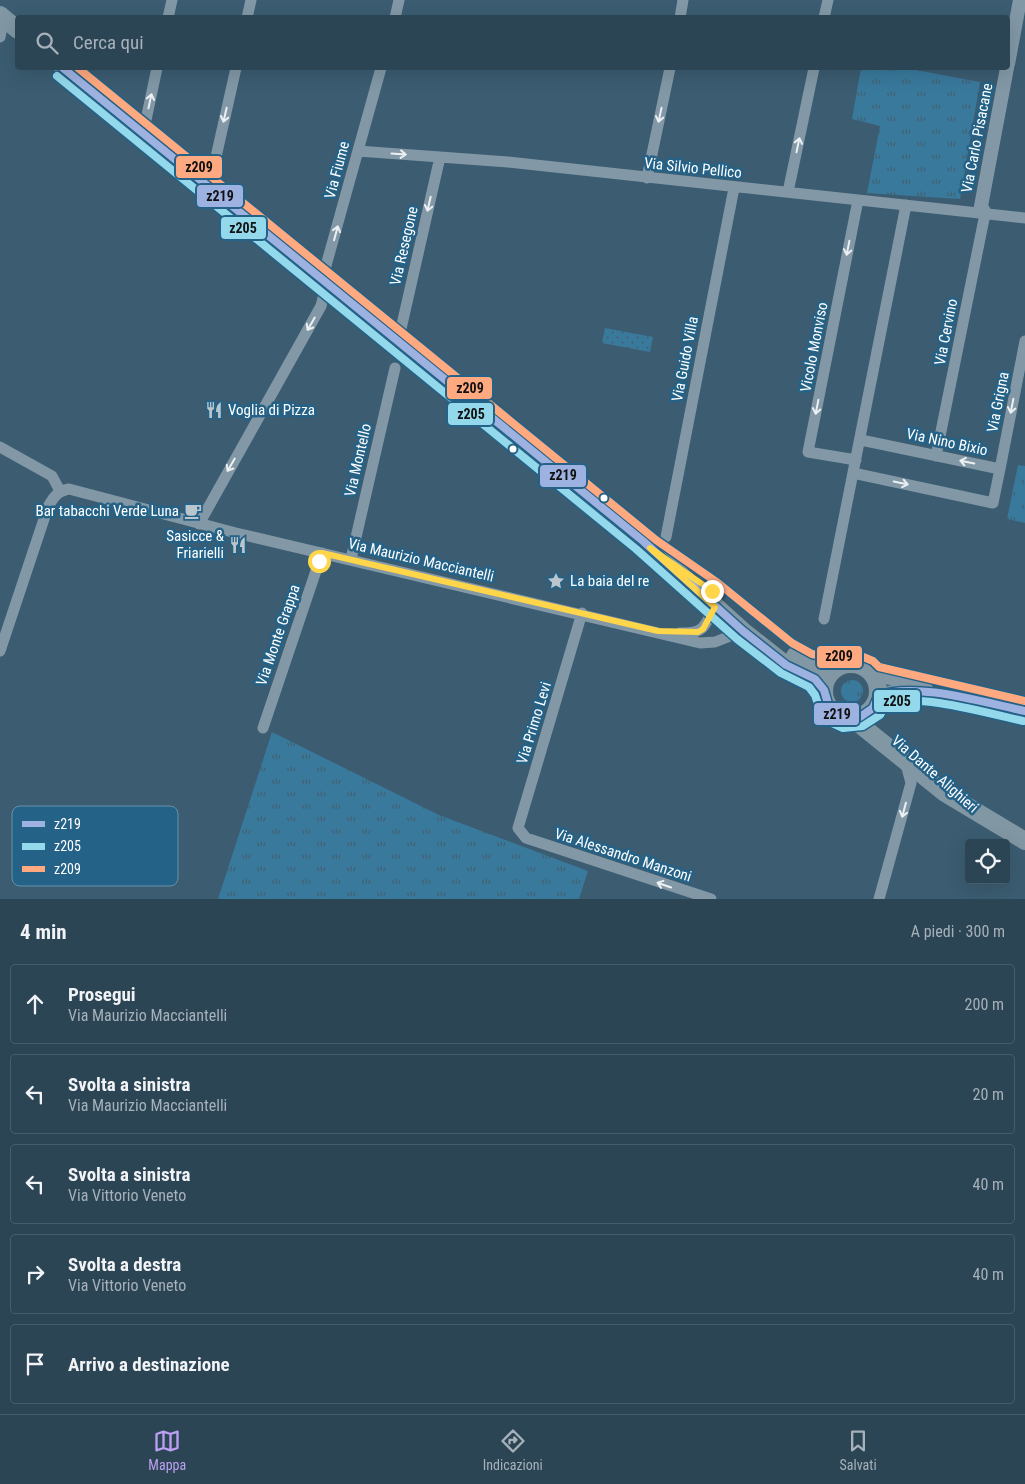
<!DOCTYPE html>
<html lang="it">
<meta charset="utf-8">
<style>
body{margin:0;font-family:"Roboto Condensed",sans-serif;background:#344c5b;color:#f1f3f6}
.controls{position:absolute;right:15px;bottom:15px;display:grid;overflow:hidden;border-radius:5px;box-shadow:0 5px 20px #0002}
.controls button{width:45px;height:45px;display:grid;place-items:center;padding:0;border:0;border-bottom:1px solid #485d6c;background:#2c4555;color:#f1f3f6;font:25px sans-serif}
.stop{position:absolute;width:15px;height:15px;margin:-11px;border:4px solid #ffd54a;border-radius:50%;background:#fff}
.stop.end{background:#ffd54a;border-color:#fff;box-shadow:0 1px 5px #0008}
.list{margin:0;padding:0;list-style:none}
h2{display:flex;justify-content:space-between;align-items:center;height:65px;margin:0;padding:0 20px;font-size:21px}
h2 small{font-size:16px;font-weight:400;color:#a6b1b9}
.list li{display:grid;grid-template-columns:32px 1fr auto;gap:15px;align-items:center;box-sizing:border-box;height:80px;margin:0 10px 10px;padding:0 10px;border:1px solid #485d6c;border-radius:5px}
.list b{display:block;font-size:19px;white-space:nowrap}
.list p{margin:0;font-size:16px;white-space:nowrap;color:#a6b1b9}
.list em{font-size:16px;font-style:normal;color:#a6b1b9}
.icon{flex:none;width:28px;height:28px;fill:none;stroke:currentColor;stroke-width:2;stroke-linecap:round;stroke-linejoin:round}
.map{position:relative;flex:none;width:1025px;height:899px;overflow:hidden}
.search{position:absolute;background:#2c4555;box-shadow:0 5px 20px #0002;left:15px;right:15px;top:15px;height:55px;display:flex;align-items:center;gap:12px;box-sizing:border-box;padding:0 18px;border-radius:5px;color:#a6b1b9;font-size:19px}
.sheet{height:515px;background:#2c4555}
nav{display:flex;justify-content:space-around;align-items:center;box-sizing:border-box;height:70px;border-top:1px solid #485d6c;background:#2c4555;font-size:14px;color:#a6b1b9}
nav a{display:grid;justify-items:center;gap:2px}
nav .on{color:#bca0f2}
.map>svg:first-child{display:block}
.grass{fill:url(#grass-tufts)}
.garden{fill:url(#garden-dots)}
.lines{fill:none;stroke-linecap:round;stroke-linejoin:round}
.minor{stroke:#8298a6;stroke-width:11}
.tertiary{stroke:#8298a6;stroke-width:14}
.primary{stroke:#8197a4;stroke-width:18}
.bus-1-casing{stroke:#256287;stroke-width:11}
.bus-2-casing{stroke:#256287;stroke-width:11}
.bus-3-casing{stroke:#256287;stroke-width:11}
.bus-1{stroke:#9eb2e1;stroke-width:8}
.bus-2{stroke:#93d9eb;stroke-width:8}
.bus-3{stroke:#ffa980;stroke-width:8}
.oneway{stroke:#ecf0f2}
.route{stroke:#ffd54a;stroke-width:6}
.bus-dot{fill:#fff;stroke:#256287;stroke-width:2}
.labels{text-anchor:middle;dominant-baseline:central;stroke-width:5;stroke-linejoin:round;paint-order:stroke}
.street-label{font-size:15px;fill:#fff;stroke:#256287}
.poi-label{font-size:15px;fill:#fff;stroke:#256287;text-anchor:start}
.key{fill:#256287;stroke:#6691ab;stroke-width:1}
.key-label{font-size:14px;fill:#fff}
.line-badge{stroke:#256287;stroke-width:2}
.pale-badge-label{font-size:14px;text-anchor:middle;font-weight:bold;fill:#111}
</style>
<div class="map">
<svg width="1025" height="899" viewBox="0 0 1025 899">
<defs>
<pattern id="grass-tufts" width="24" height="20" patternUnits="userSpaceOnUse" patternTransform="scale(1.25)"><rect width="24" height="20" fill="#39799c"/><path d="M3 7l-1-3M5 7V3M7 7l1-3M15 17l-1-3M17 17v-4M19 17l1-3" fill="none" stroke="#426274"/></pattern>
<pattern id="garden-dots" width="8" height="8" patternUnits="userSpaceOnUse" patternTransform="scale(1.25)"><rect width="8" height="8" fill="#39799c"/><path d="M2 2h.1M6 6h.1" fill="none" stroke="#426274" stroke-width="1.8" stroke-linecap="round"/></pattern>
</defs>
<rect width="100%" height="100%" fill="#3b5c71"/>
<path class="grass" d="M861,68H905L980,82L960,199L867,193L880,126L852,119Z
M1018,465L1025,466V523L1007,519Z
M841 691a11 11 0 1 1 22 0a11 11 0 1 1-22 0Z
M272,732L439,815L588,871L579,899H218Z"/>
<path class="garden" d="M605,328L653,337L650,352L602,343Z"/>
<g class="lines">
<path class="minor" d="M168,18L172,0
M247,18L251,0
M395,18L399,0
M680,18L683,0
M824,18L828,0
M0,37L4,18
M143,134L157,68
M358,151L508,162L1025,218
M647,178L670,68
M209,188L236,68
M788,192L814,68
M398,342L440,157
M0,447L52,476L60,491
M936,456L985,214
M856,460L808,452L858,200
M1000,469L1025,341
M853,473L993,503L1000,469L861,440
M199,524L321,306L326,287L322,280L381,68
M666,537L734,188
M351,559L395,368
M582,613L518,828L526,838L711,899
M824,619L906,205
M680,633C704,634 704,627 715,607
M0,651L48,507C54,496 58,491 69,489L236,533L700,643L715,642L743,631
M874,676L927,687
M878,696L890,691L906,690L950,695L1025,711
M263,728L322,553
M879,899L911,783L906,764"/>
<path class="tertiary" d="M1008,64L1020,0
M985,214L981,206L1007,68"/>
<path class="primary" d="M0,15L18,30
M63,68L643,541L743,631L786,665L815,679L824,690
M795,656L820,667H838
M824 691a27 27 0 1 1 54 0a27 27 0 1 1-54 0Z
M853,719L945,793L1025,841"/>
<g class="bus-1-casing">
<path id="bus-1" d="M63,68L643,541L743,631L786,665L815,679L824,690L829,707L836,714L844,718L860,717L873,708L878,696C915,681 985,703 1025,711"/>
</g>
<g class="bus-2-casing">
<path id="bus-2" d="M57,76L636,549L737,639L781,673L809,687L815,695L821,713L830,722L843,728L863,726L880,715L886,704C915,692 991,714 1023,721"/>
</g>
<g class="bus-3-casing">
<path id="bus-3" d="M78,68L656,540L718,583L792,643L812,654L831,658L856,654L873,661L879,667L1025,701"/>
</g>
<use href="#bus-1" class="bus-1"/>
<use href="#bus-2" class="bus-2"/>
<use href="#bus-3" class="bus-3"/>
</g>
<defs><path id="oneway-shaft" d="M-6 0H5M1.5-3L5.5 0L1.5 3" fill="none" stroke-width="1.6" stroke-linecap="round" stroke-linejoin="round" transform="scale(1.25)"/></defs>
<g class="oneway">
<use href="#oneway-shaft" transform="translate(150 101) rotate(-78)"/>
<use href="#oneway-shaft" transform="translate(225 115) rotate(103)"/>
<use href="#oneway-shaft" transform="translate(660 115) rotate(102)"/>
<use href="#oneway-shaft" transform="translate(798 145) rotate(-78)"/>
<use href="#oneway-shaft" transform="translate(399 154) rotate(4)"/>
<use href="#oneway-shaft" transform="translate(429 204) rotate(103)"/>
<use href="#oneway-shaft" transform="translate(336 233) rotate(-75)"/>
<use href="#oneway-shaft" transform="translate(848 248) rotate(101)"/>
<use href="#oneway-shaft" transform="translate(311 324) rotate(120)"/>
<use href="#oneway-shaft" transform="translate(1012 406) rotate(101)"/>
<use href="#oneway-shaft" transform="translate(817 407) rotate(101)"/>
<use href="#oneway-shaft" transform="translate(967 462) rotate(-168)"/>
<use href="#oneway-shaft" transform="translate(231 465) rotate(120)"/>
<use href="#oneway-shaft" transform="translate(901 483) rotate(12)"/>
<use href="#oneway-shaft" transform="translate(904 810) rotate(105)"/>
<use href="#oneway-shaft" transform="translate(664 885) rotate(-161)"/>
</g>
<g class="lines">
<path class="route" d="M319,561L322,553L658,631L698,632L703,629L715,607L650,548L712,591"/>
</g>
<defs>
<g id="restaurant-bare" transform="scale(1.35)"><path d="M-5-6h1v4h1v-4h1v4h1v-4h1v5L-1.5 .5V6h-2V.5L-5-1ZM5-6V6H3V1.5H1.5Q1.5-4 5-6Z" fill="#bac6cd" stroke="#256287" stroke-width="2.5" paint-order="stroke"/></g>
<g id="cafe-bare" transform="scale(1.35)"><path d="M-5.5-4.5H6V0H3Q3 3.5 0 3.5H-2.5Q-5.5 3.5-5.5 0ZM3-3.2v2h1.7v-2ZM-6 4.5H4V6H-6Z" fill="#bac6cd" stroke="#256287" stroke-width="2.5" paint-order="stroke"/></g>
<g id="sight-bare" transform="scale(1.35)"><path d="M0-6L1.8-2.2L6-1.7L2.9 1.2L3.7 5.4L0 3.3L-3.7 5.4L-2.9 1.2L-6-1.7L-1.8-2.2Z" fill="#bac6cd" stroke="#256287" stroke-width="2.5" paint-order="stroke"/></g>
</defs>
<g fill-rule="evenodd">
<use href="#restaurant-bare" x="214" y="410"/>
<use href="#cafe-bare" x="193" y="511"/>
<use href="#restaurant-bare" x="238" y="545"/>
<use href="#sight-bare" x="556" y="581"/>
</g>
<g class="bus-dot">
<circle cx="513" cy="449" r="4.5"/>
<circle cx="604" cy="498" r="4.5"/>
</g>
<g class="labels">
<g class="street-label">
<text transform="translate(977 138) rotate(-79)">Via Carlo Pisacane</text>
<text transform="translate(693 168) rotate(6)">Via Silvio Pellico</text>
<text transform="translate(337 170) rotate(-75)">Via Fiume</text>
<text transform="translate(404 246) rotate(-77)">Via Resegone</text>
<text transform="translate(946 332) rotate(-79)">Via Cervino</text>
<text transform="translate(814 347) rotate(-79)">Vicolo Monviso</text>
<text transform="translate(685 359) rotate(-79)">Via Guido Villa</text>
<text transform="translate(998 402) rotate(-79)">Via Grigna</text>
<text transform="translate(947 442) rotate(12)">Via Nino Bixio</text>
<text transform="translate(358 460) rotate(-77)">Via Montello</text>
<text transform="translate(421 560) rotate(13)">Via Maurizio Macciantelli</text>
<text transform="translate(278 635) rotate(-71)">Via Monte Grappa</text>
<text transform="translate(534 723) rotate(-73)">Via Primo Levi</text>
<text transform="translate(935 774) rotate(41)">Via Dante Alighieri</text>
<text transform="translate(623 855) rotate(18)">Via Alessandro Manzoni</text>
</g>
<g class="poi-label">
<text x="228" y="410">Voglia di Pizza</text>
<text x="179" y="511" text-anchor="end">Bar tabacchi Verde Luna</text>
<text x="224" y="536" text-anchor="end">Sasicce &amp;<tspan x="224" dy="17">Friarielli</tspan></text>
<text x="570" y="581">La baia del re</text>
</g>
</g>
<rect x="12" y="806" width="166" height="80" rx="8" class="key"/>
<rect x="22" y="821" width="23" height="6" fill="#9eb2e1"/>
<rect x="22" y="843" width="23" height="7" fill="#93d9eb"/>
<rect x="22" y="866" width="23" height="6" fill="#ffa980"/>
<g class="key-label">
<text x="54" y="829">z219</text>
<text x="54" y="851">z205</text>
<text x="54" y="874">z209</text>
</g>
<g class="line-badge">
<rect x="175" y="155" width="48" height="24" rx="5" fill="#ffa980"/>
<rect x="196" y="184" width="48" height="24" rx="5" fill="#9eb2e1"/>
<rect x="220" y="216" width="47" height="24" rx="5" fill="#93d9eb"/>
<rect x="446" y="376" width="47" height="24" rx="5" fill="#ffa980"/>
<rect x="447" y="402" width="47" height="24" rx="5" fill="#93d9eb"/>
<rect x="539" y="464" width="48" height="24" rx="5" fill="#9eb2e1"/>
<rect x="816" y="645" width="47" height="24" rx="5" fill="#ffa980"/>
<rect x="873" y="689" width="48" height="24" rx="5" fill="#93d9eb"/>
<rect x="813" y="702" width="47" height="24" rx="5" fill="#9eb2e1"/>
</g>
<g class="pale-badge-label">
<text x="199" y="172">z209</text>
<text x="220" y="201">z219</text>
<text x="243" y="233">z205</text>
<text x="470" y="393">z209</text>
<text x="471" y="419">z205</text>
<text x="563" y="480">z219</text>
<text x="839" y="661">z209</text>
<text x="897" y="706">z205</text>
<text x="837" y="719">z219</text>
</g>
</svg>
<div class="controls">
<button><svg class="icon" aria-label="locate" viewBox="0 0 24 24"><circle cx="12" cy="12" r="6"/><path d="M12 2v4M12 18v4M2 12h4M18 12h4"/></svg></button>
</div>
<div class="stop" style="left:319px;top:561px"></div>
<div class="stop end" style="left:712px;top:591px"></div>
<div class="search"><svg class="icon" aria-label="search" viewBox="0 0 24 24"><circle cx="10" cy="10" r="6"/><path d="M15 15l6 6"/></svg>Cerca qui</div>
</div>
<section class="sheet">
<h2>4 min<small>A piedi · 300 m</small></h2>
<ul class="list">
<li><svg class="icon" aria-label="ahead" viewBox="0 0 24 24"><path d="M12 20V5M6 11l6-6 6 6"/></svg><div><b>Prosegui</b><p>Via Maurizio Macciantelli</p></div><em>200 m</em></li>
<li><svg class="icon" aria-label="left" viewBox="0 0 24 24"><path d="M17 20v-9H6M10 6l-5 5 5 5"/></svg><div><b>Svolta a sinistra</b><p>Via Maurizio Macciantelli</p></div><em>20 m</em></li>
<li><svg class="icon" aria-label="left" viewBox="0 0 24 24"><path d="M17 20v-9H6M10 6l-5 5 5 5"/></svg><div><b>Svolta a sinistra</b><p>Via Vittorio Veneto</p></div><em>40 m</em></li>
<li><svg class="icon" aria-label="right" viewBox="0 0 24 24"><path d="M7 20v-9h11M14 6l5 5-5 5"/></svg><div><b>Svolta a destra</b><p>Via Vittorio Veneto</p></div><em>40 m</em></li>
<li><svg class="icon" aria-label="arrive" viewBox="0 0 24 24"><path d="M6 21V4h12l-3 4 3 4H6"/></svg><div><b>Arrivo a destinazione</b></div></li>
</ul>
</section>
<nav>
<a class="on"><svg class="icon" aria-label="map" viewBox="0 0 24 24"><path d="M3 6l6-2 6 2 6-2v14l-6 2-6-2-6 2zM9 4v14M15 6v14"/></svg>Mappa</a>
<a><svg class="icon" aria-label="directions" viewBox="0 0 24 24"><path d="M12 3l9 9-9 9-9-9zM9 14v-3h6M13 9l2 2-2 2"/></svg>Indicazioni</a>
<a><svg class="icon" aria-label="saved" viewBox="0 0 24 24"><path d="M7 4h10v16l-5-4-5 4z"/></svg>Salvati</a>
</nav>
